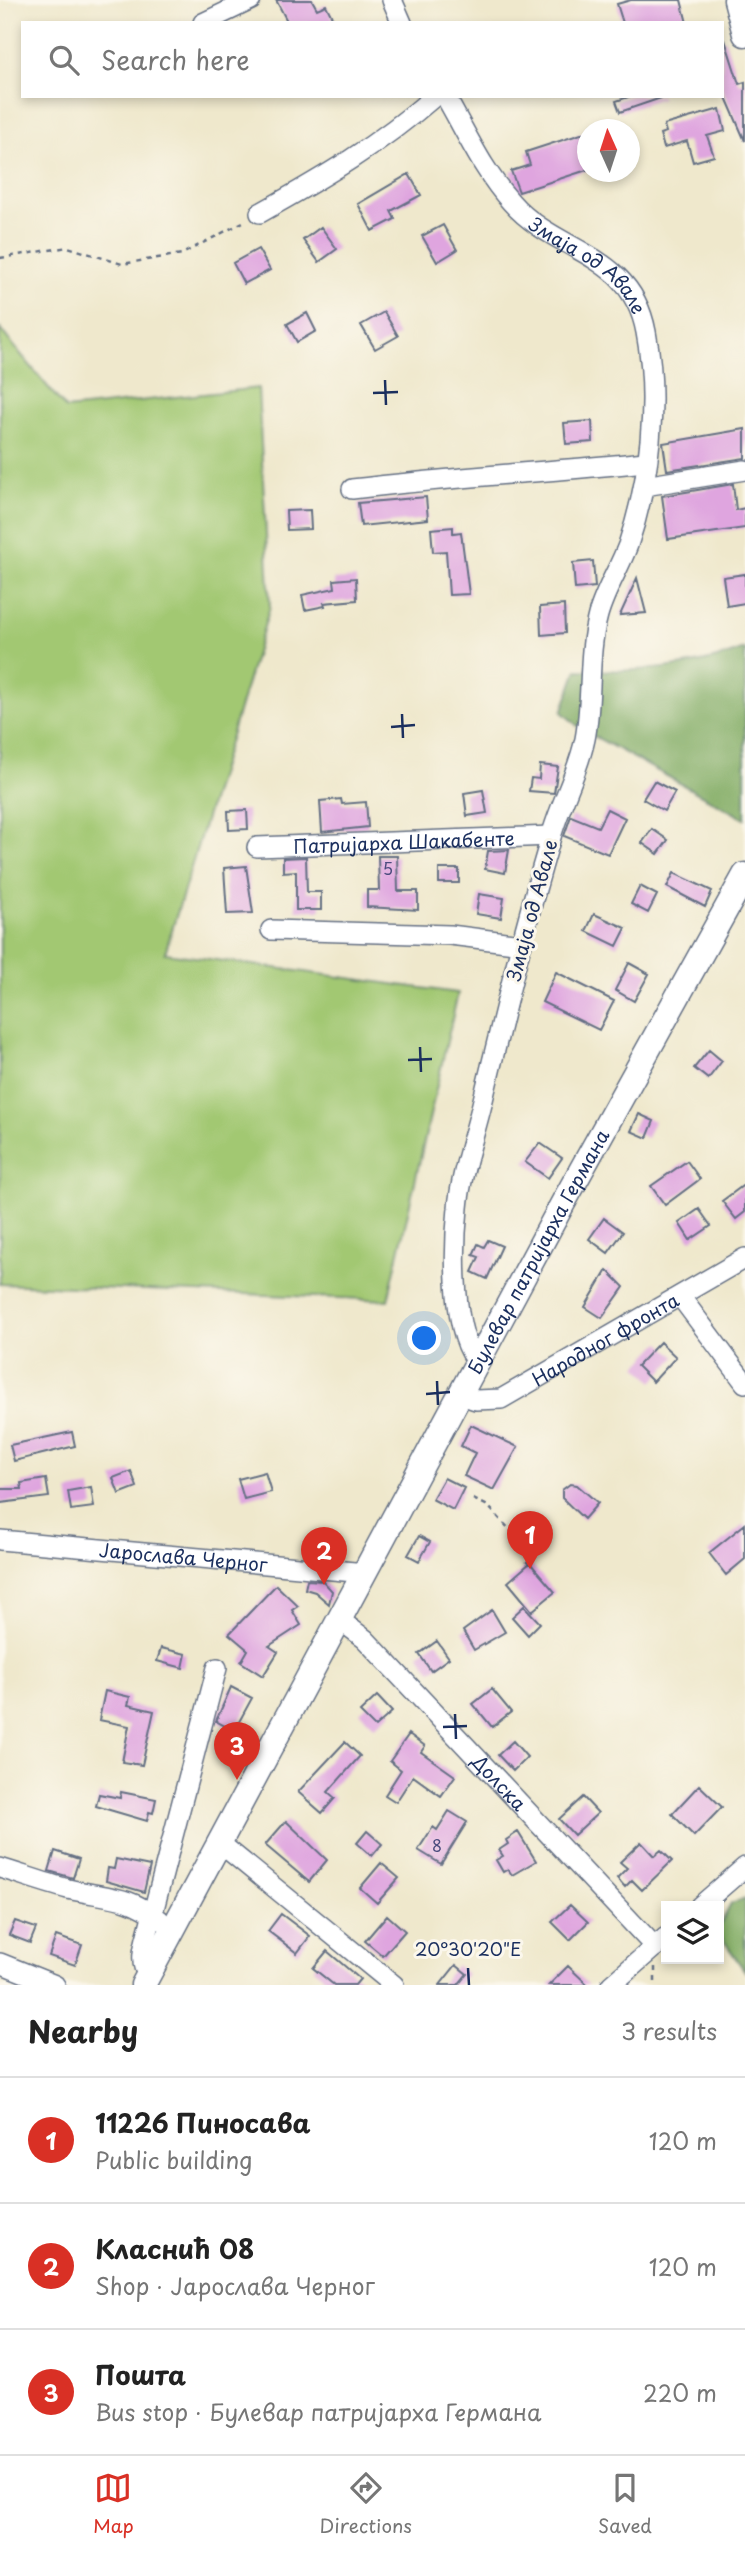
<!DOCTYPE html>
<meta charset="utf-8">
<style>
body{margin:0;font-family:"Playpen Sans",sans-serif;background:#f2f2f2;color:#222}
.controls{position:absolute;right:21px;bottom:21px;display:grid;overflow:hidden;border-radius:0px;box-shadow:0 4px 10px #0003}
.controls button{width:63px;height:63px;display:grid;place-items:center;padding:0;border:0;border-bottom:2px solid #e0e0e0;background:#fff;color:#222;font:35px sans-serif}
.compass{position:absolute;left:577px;top:119px;width:63px;height:63px;border-radius:50%;background:#fff;box-shadow:0 4px 10px #0003;rotate:357deg}
.you{position:absolute;left:425px;top:1339px;width:24px;height:24px;margin:-18px;border:5px solid #fff;border-radius:50%;background:#1a73e8;box-shadow:0 0 0 10px #1a73e833}
.badge{display:grid;place-items:center;width:46px;height:46px;border-radius:50%;background:#d93025;color:#fff;font-size:23px;font-weight:700}
.pin{position:absolute;translate:-50% -58px;filter:drop-shadow(0 2px 4px #0008)}
.pin::after{content:'';position:absolute;top:37px;width:24px;height:21px;background:inherit;clip-path:polygon(0 0,100% 0,50% 100%)}
.list{margin:0;padding:0;list-style:none}
h2{display:flex;justify-content:space-between;align-items:center;height:91px;margin:0;padding:0 28px;font-size:30px}
h2 small{font-size:23px;font-weight:400;color:#767676}
.list li{display:grid;grid-template-columns:46px 1fr auto;gap:21px;align-items:center;box-sizing:border-box;height:126px;padding:0 28px;border-top:2px solid #e0e0e0}
.list b{display:block;font-size:26px;white-space:nowrap}
.list p{margin:0;font-size:23px;white-space:nowrap;color:#767676}
.list em{font-size:23px;font-style:normal;color:#767676}
.icon{flex:none;width:38px;height:38px;fill:none;stroke:currentColor;stroke-width:2;stroke-linecap:round;stroke-linejoin:round}
.map{position:relative;flex:none;width:745px;height:1985px;overflow:hidden}
.search{position:absolute;background:#fff;box-shadow:0 4px 10px #0003;left:21px;right:21px;top:21px;height:77px;display:flex;align-items:center;gap:18px;box-sizing:border-box;padding:0 24px;border-radius:0px;color:#767676;font-size:26px}
.sheet{height:469px;background:#fff}
nav{display:flex;justify-content:space-around;align-items:center;box-sizing:border-box;height:98px;border-top:2px solid #e0e0e0;background:#fff;font-size:19px;color:#767676}
nav a{display:grid;justify-items:center;gap:4px}
nav .on{color:#d93025}
.map>svg:first-child{display:block}
.green{fill:#a2c872;stroke:#5e7c68;stroke-width:2}
.forest{fill:#81ac64;stroke:#4e6e61;stroke-width:2}
.building{fill:#dfa5df}
.lines{fill:none;stroke-linecap:round;stroke-linejoin:round}
.minor-casing{stroke:#657084;stroke-width:22}
.major-casing{stroke:#657084;stroke-width:27}
.path{stroke:#657084;stroke-width:2.5;stroke-dasharray:5 5;stroke-linecap:butt}
.minor{stroke:#fff;stroke-width:19}
.major{stroke:#fff;stroke-width:24}
.ticks{fill:none;stroke:#1b2f5e;stroke-width:2.5}
.labels{text-anchor:middle;dominant-baseline:central;stroke-width:6;stroke-linejoin:round;paint-order:stroke}
.number-label{font-size:16px;fill:#4c4c7e}
.street-label{font-size:19px;fill:#1b2f5e;stroke:#fbf7ec}
.ticks-label{font-size:18px;text-anchor:middle;fill:#1b2f5e;stroke:#fbf7ec;stroke-width:6;stroke-linejoin:round;paint-order:stroke}
</style>
<div class="map">
<svg width="745" height="1985" viewBox="0 0 745 1985">
<rect width="100%" height="100%" fill="#fbf7ec"/>
<filter id="ink" filterUnits="userSpaceOnUse"><feTurbulence type="fractalNoise" baseFrequency=".0143" numOctaves="2"/><feDisplacementMap in="SourceGraphic" scale="14" xChannelSelector="R" yChannelSelector="G"/><feConvolveMatrix kernelMatrix="1 2 1 2 8 2 1 2 1" color-interpolation-filters="sRGB"/></filter>
<filter id="wash" filterUnits="userSpaceOnUse"><feTurbulence type="fractalNoise" baseFrequency=".00686" numOctaves="4" result="noise"/><feDisplacementMap in="SourceGraphic" scale="28" xChannelSelector="R" yChannelSelector="G"/><feGaussianBlur stdDeviation="1.57" result="paint"/><feColorMatrix in="noise" values="0 0 0 0 0 0 0 0 0 0 0 0 0 0 0 0 0 1.4 0 .05"/><feComposite in="paint" operator="in"/></filter>
<g filter="url(#wash)">
<rect width="100%" height="100%" fill="#efe8cc"/>
<path class="green" d="M0,329L66,409L258,388L270,607L165,953L458,993L388,1300L0,1284Z"/>
<path class="forest" d="M745,649V819L581,729L562,712L577,670C633,672 691,670 745,649Z
M745,1898V1971L719,1934V1927L731,1904Z"/>
<g id="blocks">
<path class="building" d="M276,0H312L317,9L326,5L335,23H288Z
M631,0H681L687,23H623L617,4Z
M722,40H725L739,84L745,82V141L722,88Z
M631,96H661V98L620,112L616,101Z
M720,109L725,131L707,136L714,156L693,162L687,141L664,148L660,134L666,132L664,125Z
M584,133L587,170L519,192L511,171L530,165L526,152Z
M409,174L421,195L391,211L395,219L372,231L358,204Z
M443,225L457,250L437,262L422,236Z
M321,227L337,249L319,262L303,240Z
M258,249L270,270L244,284L233,263Z
M384,312L398,336L375,349L361,325Z
M307,313L316,331L297,342L287,324Z
M592,421L593,442L566,444L564,423Z
M745,429V458L667,470L663,443Z
M733,484L736,510L745,508V528L668,539L662,496Z
M426,497L428,519L361,526L358,503Z
M310,510L311,529L287,530L286,511Z
M453,527V533L461,532L469,594L449,595L446,551L433,552L431,529Z
M593,561L595,587L575,589L573,563Z
M745,574V603L727,606L723,577Z
M356,578L357,600L324,603L325,606L305,610L302,595L335,588L334,580Z
M637,578L646,613L620,615Z
M564,605L565,633L541,635L540,607Z
M540,765L558,767L554,793L529,791L531,778L539,779Z
M654,781L675,792L664,811L643,799Z
M483,790L487,813L467,816L464,793Z
M341,799L342,804L366,802L368,827L322,832L320,801Z
M607,809L625,818L608,854L564,836L571,816L598,827Z
M247,810L248,829L229,830L228,811Z
M652,829L668,840L658,854L642,843Z
M509,850L505,873L485,869L488,851Z
M378,856H397L398,891H418V910L367,907V890H379Z
M306,857L307,892H321V910H296V871L283,872V858Z
M246,866L253,913L227,914L224,868Z
M439,869H459V883H439Z
M674,873L712,891L705,907L667,887Z
M640,886L657,895L648,913L631,904Z
M479,894L504,898L501,918L476,914Z
M594,914L626,928L617,946L586,931Z
M629,963L649,974L634,1001L615,990Z
M556,972L614,1001L599,1030L542,1002Z
M709,1050L722,1061L708,1079L694,1068Z
M639,1114L654,1121L647,1138L631,1131Z
M540,1143L562,1158L548,1178L525,1162Z
M687,1161L700,1179L665,1205L651,1186Z
M745,1184V1212L736,1219L722,1201Z
M699,1209L711,1226L690,1240L679,1223Z
M604,1218L623,1232L608,1253L589,1239Z
M488,1240L502,1246L487,1279L472,1272L479,1257L473,1255L478,1244L484,1247Z
M607,1270L624,1287L602,1318L585,1307Z
M660,1342L676,1357L653,1382L637,1366Z
M471,1425L518,1447L494,1490L464,1476L475,1453L461,1446Z
M72,1432L75,1446L14,1461L10,1445Z
M131,1471L137,1487L119,1494L113,1478Z
M265,1472L271,1492L244,1499L238,1479Z
M444,1478L464,1488L453,1510L432,1499Z
M46,1479L49,1497L0,1503V1489H22L21,1483Z
M570,1484L577,1485L598,1503L584,1519L562,1498V1490Z
M91,1487L94,1507L71,1510L68,1491Z
M745,1524V1559L726,1575L709,1553Z
M419,1536L430,1542L419,1561L408,1555Z
M530,1563L555,1592L532,1611L508,1582Z
M307,1580L323,1581L332,1591L329,1604L315,1592L305,1589Z
M276,1585L298,1606L292,1610L301,1625L269,1646L278,1652L263,1676L241,1662L248,1650L229,1634Z
M524,1606L540,1623L528,1635L512,1617Z
M492,1610L505,1632L474,1650L463,1631Z
M437,1641L449,1658L431,1671L419,1654Z
M161,1648L186,1654L183,1668L157,1661Z
M231,1687L252,1698L234,1731L216,1721Z
M492,1689L511,1712L492,1727L473,1704Z
M105,1691L130,1697L128,1705L154,1711L142,1765L122,1762L129,1726L99,1720Z
M377,1696L392,1712L375,1727L360,1712Z
M409,1734L425,1746L421,1752L455,1776L441,1796L413,1776L396,1802L385,1795L401,1770L390,1761Z
M513,1741L527,1757L513,1771L498,1755Z
M345,1742L360,1756L328,1792L335,1798L322,1813L298,1792Z
M699,1785L722,1807L694,1836L672,1814Z
M121,1792L156,1799L153,1813L149,1812L147,1821L96,1806L99,1794L120,1798Z
M583,1797L598,1813L574,1835L559,1819Z
M449,1811L467,1822L441,1864L418,1850L433,1827L437,1830Z
M286,1821L327,1860L309,1882L265,1845Z
M367,1831L382,1844L372,1856L357,1843Z
M518,1832L536,1861L512,1875L508,1869L503,1872L496,1860L503,1856L499,1850L508,1844L506,1840Z
M641,1842L654,1856L661,1850L672,1861L642,1890L632,1880L625,1887L617,1878L627,1868L620,1862Z
M55,1851L79,1859L73,1878L49,1871Z
M116,1859L150,1866L144,1892L106,1881L108,1868L114,1869Z
M381,1863L399,1878L377,1903L360,1888Z
M570,1905L588,1922L570,1940L552,1922Z
M281,1914L310,1936L297,1953L268,1931Z
M387,1915L405,1931L383,1956L365,1941Z
M15,1921L36,1928L30,1943L9,1935Z
M56,1936L82,1945L75,1965L49,1956Z
M327,1951L360,1979L355,1985H334L313,1968Z
M456,1965L467,1974L458,1985H440Z
M568,1966L588,1985H549Z"/>
</g>
</g>
<g filter="url(#ink)">
<use href="#blocks" fill-opacity="0" stroke="#657084" stroke-width="2"/>
<g class="lines">
<g class="minor-casing">
<g id="minor">
<path d="M392,0L402,23"/>
<path d="M203,23L251,0"/>
<path id="s1" d="M445,96C466,132 483,171 511,202C556,254 631,251 646,332C659,400 650,480 628,545C619,569 605,590 598,615C587,656 593,698 585,739C578,773 560,804 551,837C525,924 504,1012 483,1100C475,1135 461,1172 458,1208C454,1245 451,1336 479,1363"/>
<path d="M260,213C326,176 377,146 435,96"/>
<path d="M644,486L745,470"/>
<path d="M352,489C450,477 548,472 646,462"/>
<path id="s2" d="M257,847L551,836"/>
<path d="M271,930L450,935L522,944"/>
<path d="M680,1296L745,1383"/>
<path id="s3" d="M461,1395L476,1400L501,1399L745,1258"/>
<path id="s4" d="M0,1540L366,1573"/>
<path id="s5" d="M340,1620L365,1639L655,1947"/>
<path d="M221,1844L394,1985"/>
<path d="M0,1868C23,1875 45,1883 68,1889C106,1898 128,1894 160,1920"/>
<path d="M700,1906L745,1867"/>
<path d="M0,1963L55,1985"/>
<path d="M148,1975C137,1961 146,1940 150,1924L217,1668"/>
<path d="M611,1985L666,1937"/>
</g>
</g>
<g class="major-casing">
<g id="major">
<path d="M736,0L745,34"/>
<path id="s6" d="M143,1985L563,1203L745,875"/>
</g>
</g>
<path class="path" d="M0,258L68,247L122,264L182,254L245,221
M473,1499L488,1506L534,1556L526,1563L528,1565
M655,1967V1985"/>
<use href="#minor" class="minor"/>
<use href="#major" class="major"/>
</g>
</g>
<path class="ticks" d="M385,380L386,405M373,393L398,392M402,714L403,738M391,727L415,725M420,1047L421,1072M408,1060L432,1059M437,1381L438,1405M426,1394L450,1392M455,1714L456,1739M443,1727L467,1726M468,1968L469,1985"/>
<g class="labels">
<g class="number-label">
<text x="388" y="868">5</text>
<text x="437" y="1845">8</text>
</g>
<g class="street-label">
<text stroke="none"><textPath href="#s1" startOffset="226">Змаја од Авале</textPath></text>
<text stroke="none"><textPath href="#s2" startOffset="147">Патријарха Шакабенте</textPath></text>
<text transform="translate(531 910) rotate(-75)">Змаја од Авале</text>
<text stroke="none"><textPath href="#s6" startOffset="833">Булевар патријарха Германа</textPath></text>
<text stroke="none"><textPath href="#s3" startOffset="161">Народног фронта</textPath></text>
<text stroke="none"><textPath href="#s4" startOffset="184">Јарослава Черног</textPath></text>
<text stroke="none"><textPath href="#s5" startOffset="228">Долска</textPath></text>
</g>
</g>
<g class="ticks-label">
<text x="468" y="1956">20°30'20"E</text>
</g>
</svg>
<div class="controls">
<button><svg class="icon" aria-label="layers" viewBox="0 0 24 24"><path d="M12 4l9 5-9 5-9-5zM3 14l9 5 9-5"/></svg></button>
</div>
<svg class="compass" viewBox="-18 -18 36 36"><path d="M0-13l5 13h-10z" fill="#e53935"/><path d="M0 13l5-13h-10z" fill="#767676"/></svg>
<div class="you"></div>
<div class="pin badge" style="left:530px;top:1569px">1</div>
<div class="pin badge" style="left:324px;top:1585px">2</div>
<div class="pin badge" style="left:237px;top:1780px">3</div>
<div class="search"><svg class="icon" aria-label="search" viewBox="0 0 24 24"><circle cx="10" cy="10" r="6"/><path d="M15 15l6 6"/></svg>Search here</div>
</div>
<section class="sheet">
<h2>Nearby<small>3 results</small></h2>
<ul class="list">
<li><span class="badge">1</span><div><b>11226 Пиносава</b><p>Public building</p></div><em>120 m</em></li>
<li><span class="badge">2</span><div><b>Класнић 08</b><p>Shop · Јарослава Черног</p></div><em>120 m</em></li>
<li><span class="badge">3</span><div><b>Пошта</b><p>Bus stop · Булевар патријарха Германа</p></div><em>220 m</em></li>
</ul>
</section>
<nav>
<a class="on"><svg class="icon" aria-label="map" viewBox="0 0 24 24"><path d="M3 6l6-2 6 2 6-2v14l-6 2-6-2-6 2zM9 4v14M15 6v14"/></svg>Map</a>
<a><svg class="icon" aria-label="directions" viewBox="0 0 24 24"><path d="M12 3l9 9-9 9-9-9zM9 14v-3h6M13 9l2 2-2 2"/></svg>Directions</a>
<a><svg class="icon" aria-label="saved" viewBox="0 0 24 24"><path d="M7 4h10v16l-5-4-5 4z"/></svg>Saved</a>
</nav>
